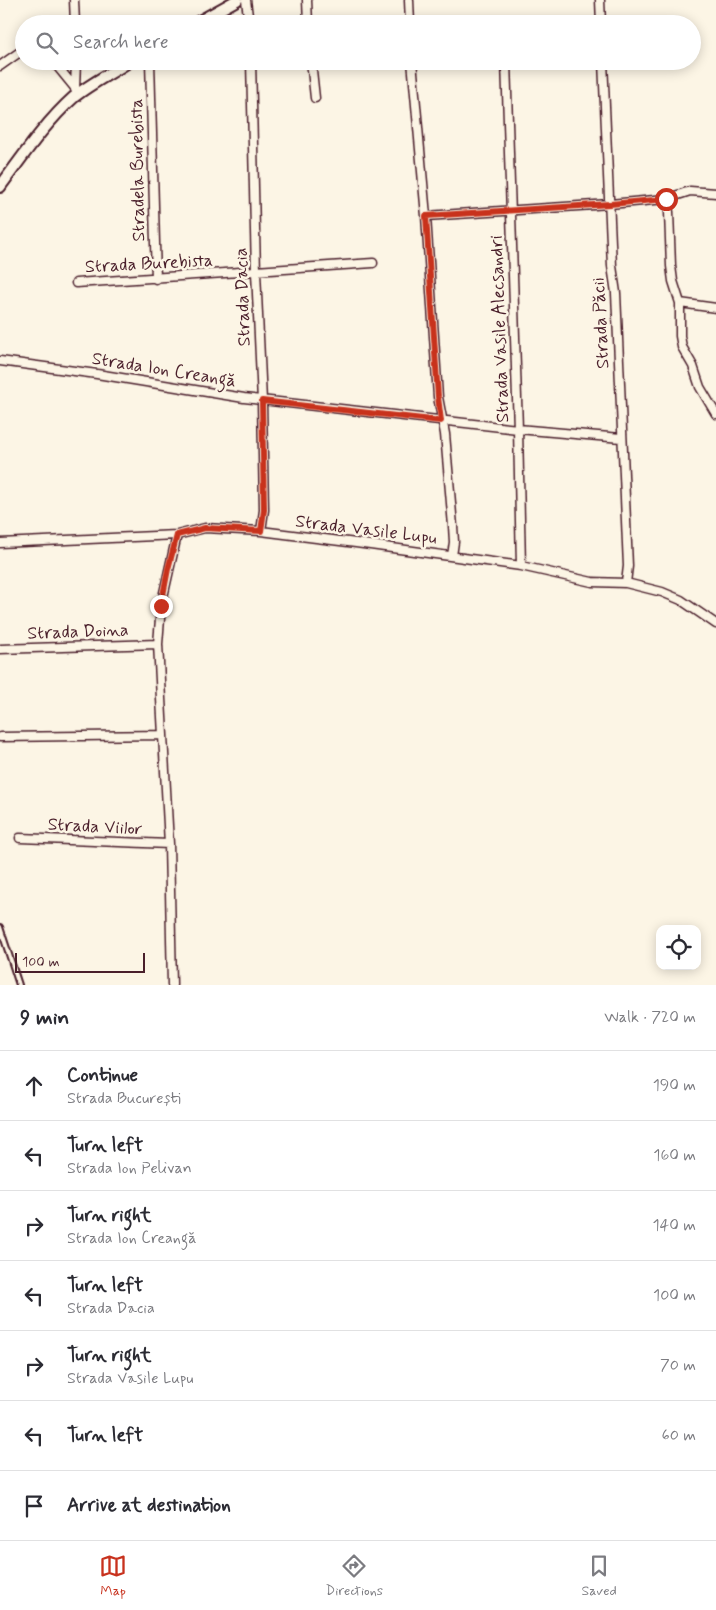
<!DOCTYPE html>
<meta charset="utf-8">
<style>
body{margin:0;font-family:Mynerve,sans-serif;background:#f2f2f3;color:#2b2b33}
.controls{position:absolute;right:15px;bottom:15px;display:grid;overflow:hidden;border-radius:10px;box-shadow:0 2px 12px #0003}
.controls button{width:45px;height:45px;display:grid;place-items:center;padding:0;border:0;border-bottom:1px solid #e1e1e2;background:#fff;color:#2b2b33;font:25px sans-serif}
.scale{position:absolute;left:15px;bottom:12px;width:130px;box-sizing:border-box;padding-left:5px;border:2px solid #4a1f2b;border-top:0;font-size:14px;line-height:18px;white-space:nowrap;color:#4a1f2b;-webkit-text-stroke:4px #fcf5e5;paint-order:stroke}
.stop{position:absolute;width:15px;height:15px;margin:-11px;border:4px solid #c8321e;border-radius:50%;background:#fff}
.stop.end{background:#c8321e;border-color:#fff;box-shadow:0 1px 5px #0008}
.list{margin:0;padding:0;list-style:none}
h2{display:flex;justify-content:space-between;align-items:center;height:65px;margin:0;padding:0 20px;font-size:21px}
h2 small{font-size:16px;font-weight:400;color:#7c7c81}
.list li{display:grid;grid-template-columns:32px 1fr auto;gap:15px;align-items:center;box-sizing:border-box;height:70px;padding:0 20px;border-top:1px solid #e1e1e2}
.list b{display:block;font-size:19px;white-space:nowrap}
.list p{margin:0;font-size:16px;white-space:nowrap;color:#7c7c81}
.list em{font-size:16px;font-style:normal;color:#7c7c81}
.icon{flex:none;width:28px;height:28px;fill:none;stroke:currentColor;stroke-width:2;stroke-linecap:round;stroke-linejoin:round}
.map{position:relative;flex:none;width:716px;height:985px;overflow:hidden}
.search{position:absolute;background:#fff;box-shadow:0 2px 12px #0003;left:15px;right:15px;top:15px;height:55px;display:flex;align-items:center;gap:12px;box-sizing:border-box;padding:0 18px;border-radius:28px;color:#7c7c81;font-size:19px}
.sheet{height:555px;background:#fff}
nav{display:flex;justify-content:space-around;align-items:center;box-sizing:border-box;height:70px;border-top:1px solid #e1e1e2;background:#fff;font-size:14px;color:#7c7c81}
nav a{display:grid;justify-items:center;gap:2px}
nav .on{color:#c8321e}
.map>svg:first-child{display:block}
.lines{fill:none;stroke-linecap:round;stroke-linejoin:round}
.lane-casing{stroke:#4a1f2b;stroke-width:8}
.street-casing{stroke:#4a1f2b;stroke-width:11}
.secondary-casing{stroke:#4a1f2b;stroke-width:14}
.lane{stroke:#fcf5e5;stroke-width:4}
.street{stroke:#fcf5e5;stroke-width:8}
.secondary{stroke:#fcf5e5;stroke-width:10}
.route{stroke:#c8321e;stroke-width:6}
.labels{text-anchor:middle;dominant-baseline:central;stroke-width:5;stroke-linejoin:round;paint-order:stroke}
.street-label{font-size:18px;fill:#4a1f2b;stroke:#fcf5e5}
</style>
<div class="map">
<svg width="716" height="985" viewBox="0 0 716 985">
<rect width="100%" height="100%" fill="#fcf5e5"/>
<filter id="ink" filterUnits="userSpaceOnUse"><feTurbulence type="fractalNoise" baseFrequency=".02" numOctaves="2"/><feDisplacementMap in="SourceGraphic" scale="10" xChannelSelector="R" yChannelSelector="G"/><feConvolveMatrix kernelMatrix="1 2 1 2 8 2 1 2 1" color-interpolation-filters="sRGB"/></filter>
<g filter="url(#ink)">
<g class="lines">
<g class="lane-casing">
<path id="lane" d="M0,927L19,985"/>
</g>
<g class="street-casing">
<path id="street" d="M74,0L75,24
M246,0L249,24
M307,0L308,24
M409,0L410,24
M600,0L601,24
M53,61L75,88
M150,61L156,279
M251,61L256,272L262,401L264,510L261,531
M311,61L315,98
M412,61L426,216L438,397L445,434L453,526L454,542L452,556
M506,61L518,429L521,566
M603,61L612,266L616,293L628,566L626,583
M0,66L24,49
M75,89L76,61
M666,199L669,212L671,266L673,281L680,303V336L682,347L693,366L700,387L716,414
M426,216L610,204L666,199L690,191L716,193
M76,283L373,263
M680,303L716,308
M0,361L97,374L244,398L518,429L621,438
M0,543L177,535L205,528L261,531L356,543L521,566L592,582L626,583L662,592L681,600L716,624
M0,649L158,644
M0,737L163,735
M20,838L169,844
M172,985L169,844L158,644L161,606L177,535"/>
</g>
<g class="secondary-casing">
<path id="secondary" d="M194,24L237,0
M0,187C23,156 45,123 74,97C91,83 112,73 130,61"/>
</g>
<use href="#lane" class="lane"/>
<use href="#street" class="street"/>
<use href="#secondary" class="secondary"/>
</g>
</g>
<g class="lines" filter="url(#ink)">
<path class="route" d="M161,606L168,569L177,535L205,528L261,531L264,510L262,401L441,421L438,397L426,216L610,204L666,199"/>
</g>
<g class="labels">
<g class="street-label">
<text transform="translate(138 170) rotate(-91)">Stradela Burebista</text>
<text transform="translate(149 264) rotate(-3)">Strada Burebista</text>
<text transform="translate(243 297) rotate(-92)">Strada Dacia</text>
<text transform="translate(601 323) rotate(-93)">Strada Păcii</text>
<text transform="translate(500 329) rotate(-92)">Strada Vasile Alecsandri</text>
<text transform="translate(164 370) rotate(9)">Strada Ion Creangă</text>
<text transform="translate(366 530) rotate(7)">Strada Vasile Lupu</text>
<text transform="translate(78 632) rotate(-2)">Strada Doina</text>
<text transform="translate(95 827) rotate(3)">Strada Viilor</text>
</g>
</g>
</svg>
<div class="controls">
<button><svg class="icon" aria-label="locate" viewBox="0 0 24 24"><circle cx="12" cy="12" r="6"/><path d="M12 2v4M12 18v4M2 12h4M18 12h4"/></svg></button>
</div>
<div class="scale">100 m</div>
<div class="stop" style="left:666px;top:199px"></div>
<div class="stop end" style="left:161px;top:606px"></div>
<div class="search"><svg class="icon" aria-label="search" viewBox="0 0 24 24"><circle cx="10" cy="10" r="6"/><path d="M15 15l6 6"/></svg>Search here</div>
</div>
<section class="sheet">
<h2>9 min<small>Walk · 720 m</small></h2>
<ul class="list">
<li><svg class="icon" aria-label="ahead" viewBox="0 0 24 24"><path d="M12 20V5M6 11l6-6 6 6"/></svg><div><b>Continue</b><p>Strada București</p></div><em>190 m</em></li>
<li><svg class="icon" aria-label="left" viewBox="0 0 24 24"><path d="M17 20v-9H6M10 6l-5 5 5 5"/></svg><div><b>Turn left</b><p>Strada Ion Pelivan</p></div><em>160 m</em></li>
<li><svg class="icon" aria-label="right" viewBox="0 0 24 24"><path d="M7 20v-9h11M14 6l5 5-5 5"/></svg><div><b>Turn right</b><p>Strada Ion Creangă</p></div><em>140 m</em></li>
<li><svg class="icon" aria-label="left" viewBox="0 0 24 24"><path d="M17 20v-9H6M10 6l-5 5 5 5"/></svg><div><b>Turn left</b><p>Strada Dacia</p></div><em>100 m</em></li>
<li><svg class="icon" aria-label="right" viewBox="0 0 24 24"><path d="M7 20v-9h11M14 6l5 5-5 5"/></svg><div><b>Turn right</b><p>Strada Vasile Lupu</p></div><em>70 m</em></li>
<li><svg class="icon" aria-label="left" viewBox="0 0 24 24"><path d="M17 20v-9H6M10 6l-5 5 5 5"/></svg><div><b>Turn left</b></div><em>60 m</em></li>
<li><svg class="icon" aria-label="arrive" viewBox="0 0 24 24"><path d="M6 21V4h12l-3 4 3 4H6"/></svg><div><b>Arrive at destination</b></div></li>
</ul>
</section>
<nav>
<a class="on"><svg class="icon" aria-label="map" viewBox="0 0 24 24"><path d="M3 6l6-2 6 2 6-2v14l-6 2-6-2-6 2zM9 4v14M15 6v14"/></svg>Map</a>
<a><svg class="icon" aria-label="directions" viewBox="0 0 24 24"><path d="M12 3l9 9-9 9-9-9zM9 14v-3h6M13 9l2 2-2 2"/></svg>Directions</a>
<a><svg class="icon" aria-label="saved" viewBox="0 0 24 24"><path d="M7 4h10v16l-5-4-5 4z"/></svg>Saved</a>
</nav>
